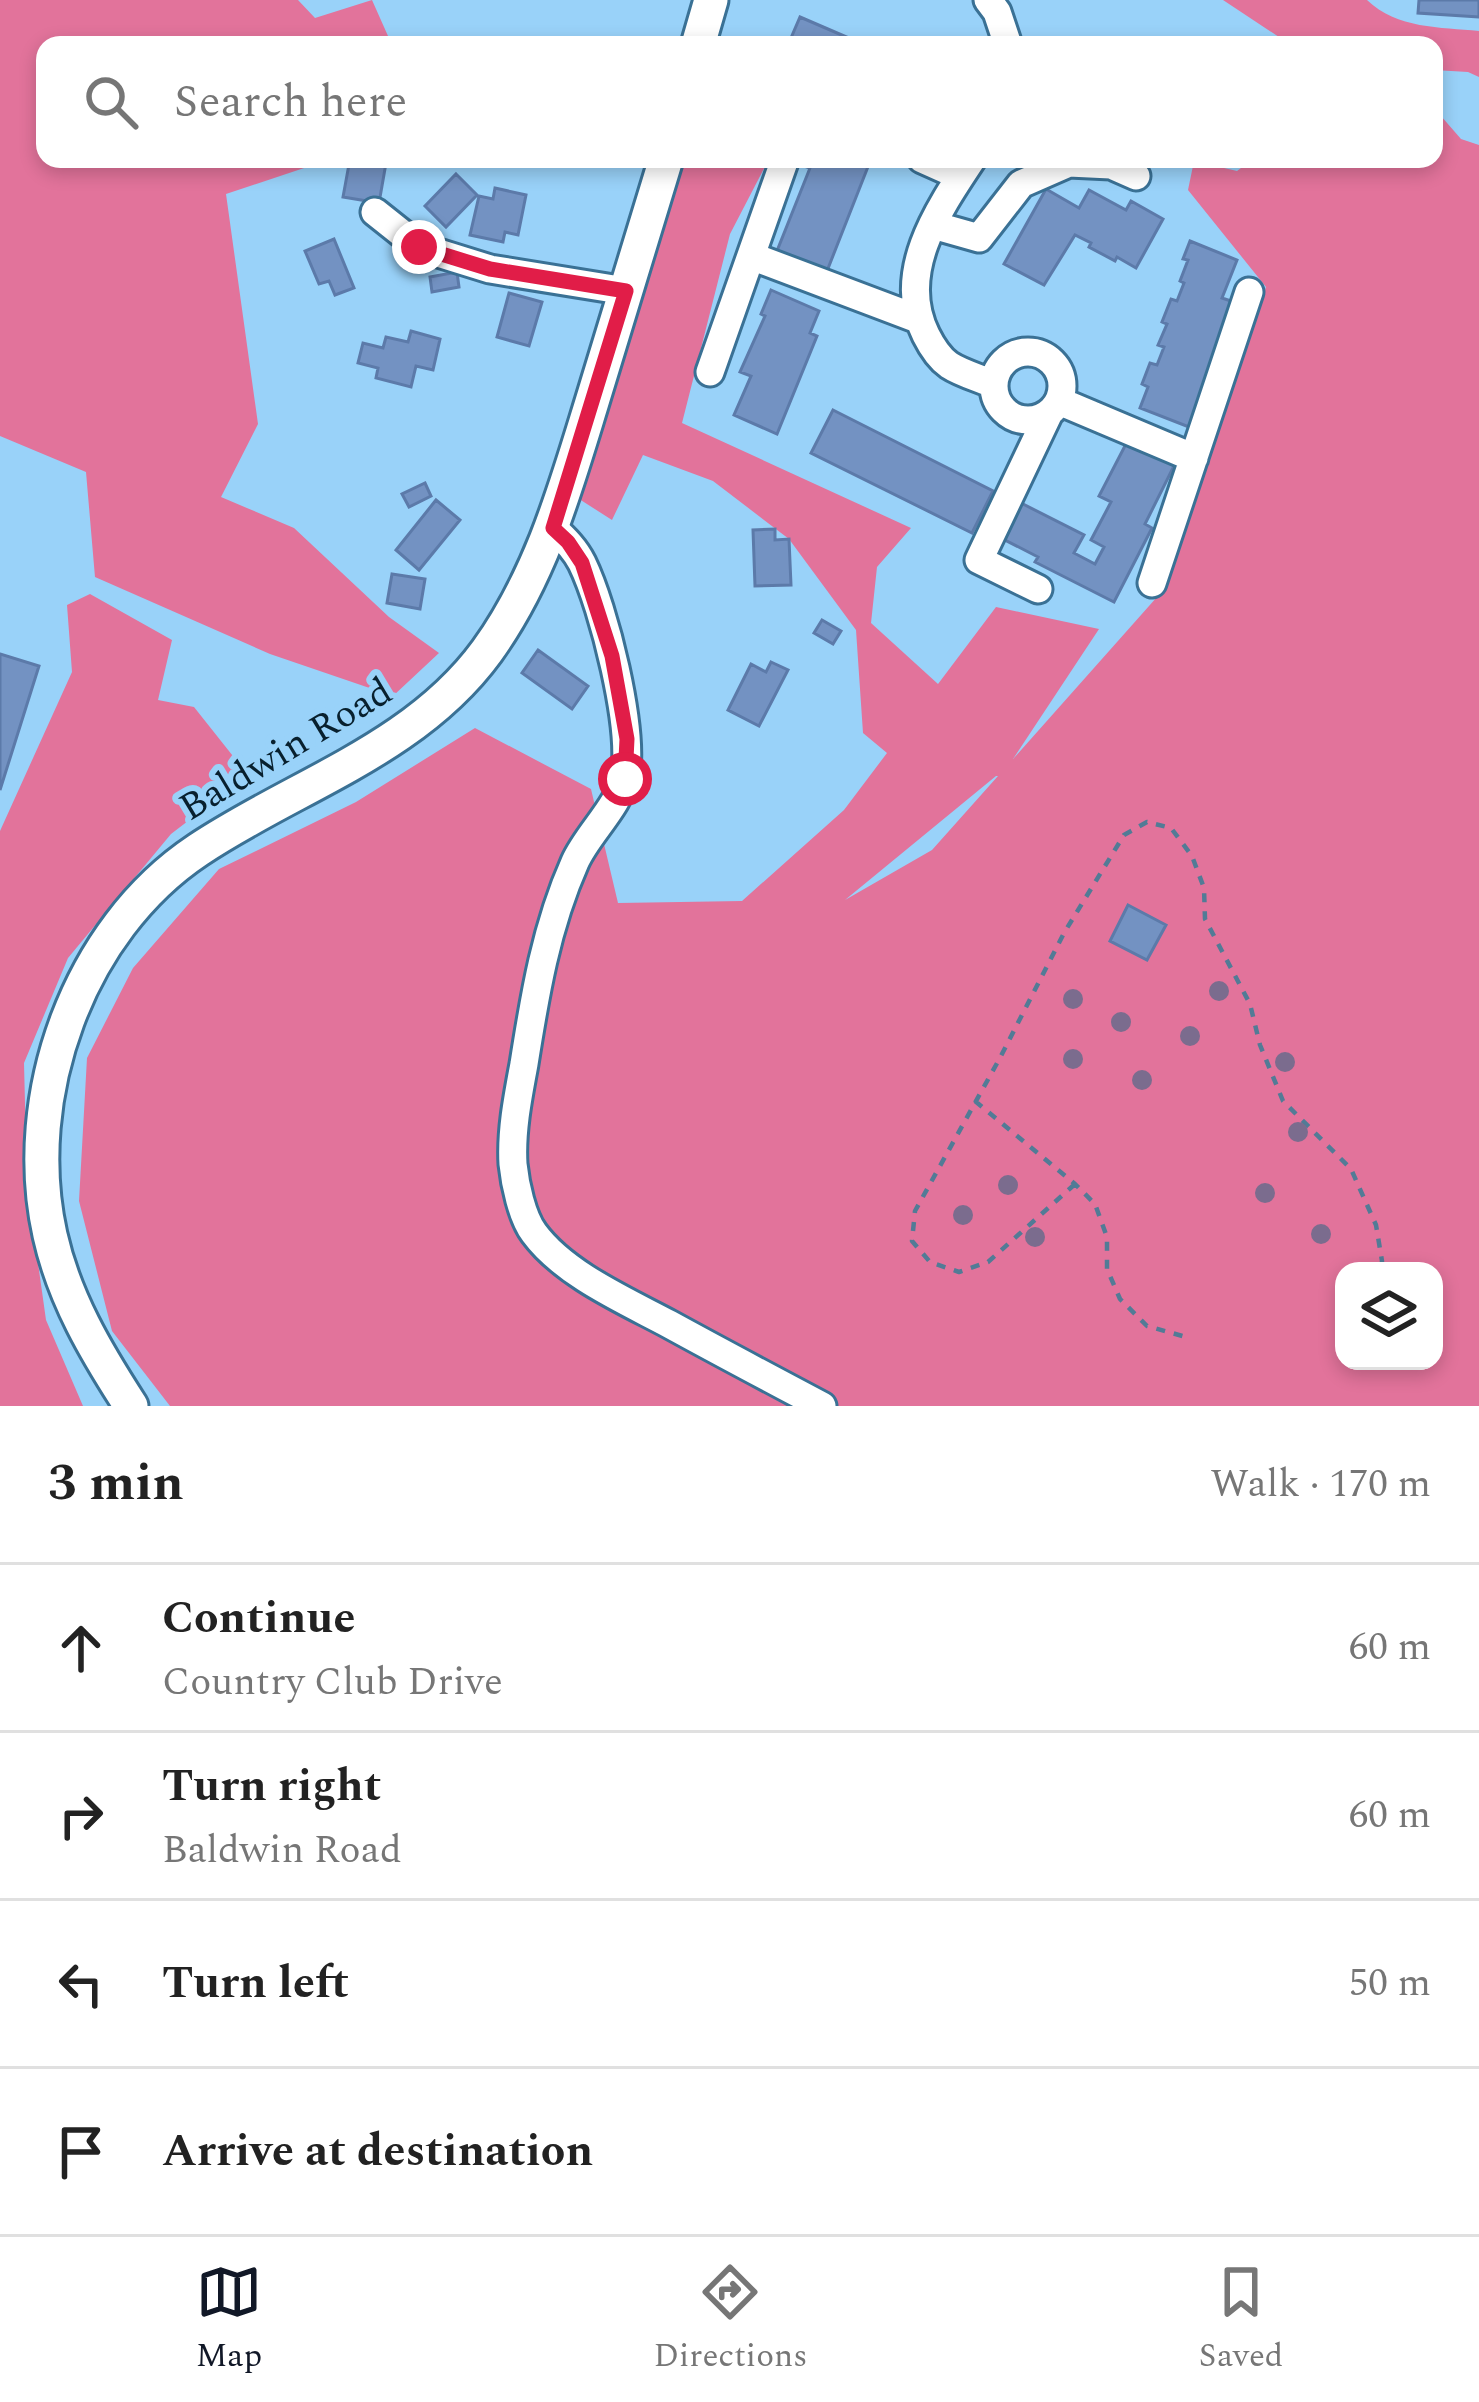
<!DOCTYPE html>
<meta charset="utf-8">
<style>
body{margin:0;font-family:Spectral,serif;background:#f2f2f2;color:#222}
.controls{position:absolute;right:36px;bottom:36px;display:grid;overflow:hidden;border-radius:24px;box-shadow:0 6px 18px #0003}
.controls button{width:108px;height:108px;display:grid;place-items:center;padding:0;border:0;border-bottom:3px solid #e0e0e0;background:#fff;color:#222;font:60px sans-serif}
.stop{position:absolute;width:36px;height:36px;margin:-27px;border:9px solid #e11d48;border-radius:50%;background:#fff}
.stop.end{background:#e11d48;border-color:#fff;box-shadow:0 3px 12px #0008}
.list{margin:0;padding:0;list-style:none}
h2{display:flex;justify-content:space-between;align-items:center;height:156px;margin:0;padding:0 48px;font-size:51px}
h2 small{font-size:39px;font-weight:400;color:#767676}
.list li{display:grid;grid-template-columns:78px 1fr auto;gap:36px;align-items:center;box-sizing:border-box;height:168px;padding:0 48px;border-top:3px solid #e0e0e0}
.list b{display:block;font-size:45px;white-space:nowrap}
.list p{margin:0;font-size:39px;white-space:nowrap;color:#767676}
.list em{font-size:39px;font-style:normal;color:#767676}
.icon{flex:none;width:66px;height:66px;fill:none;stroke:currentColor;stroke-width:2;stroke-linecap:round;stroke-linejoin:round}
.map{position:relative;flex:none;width:1479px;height:1406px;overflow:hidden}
.search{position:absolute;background:#fff;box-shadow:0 6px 18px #0003;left:36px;right:36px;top:36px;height:132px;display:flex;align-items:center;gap:30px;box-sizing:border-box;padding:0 42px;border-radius:24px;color:#767676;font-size:45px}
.sheet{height:828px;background:#fff}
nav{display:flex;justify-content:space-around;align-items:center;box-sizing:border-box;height:168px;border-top:3px solid #e0e0e0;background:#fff;font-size:33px;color:#767676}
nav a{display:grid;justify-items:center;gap:6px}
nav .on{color:#111827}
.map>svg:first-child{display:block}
.green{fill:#e2739b;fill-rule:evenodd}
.building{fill:#7392c2;stroke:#5c7aa9;stroke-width:3}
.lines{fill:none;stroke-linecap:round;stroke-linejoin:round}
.minor-casing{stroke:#3a7195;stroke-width:33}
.tertiary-casing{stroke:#3a7195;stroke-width:39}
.path{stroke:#527b96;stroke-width:4.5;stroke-dasharray:9 9;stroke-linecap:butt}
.minor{stroke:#fff;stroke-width:27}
.tertiary{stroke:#fff;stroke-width:33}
.tree{fill:#7b6c8e}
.route{stroke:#e11d48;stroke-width:15}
.labels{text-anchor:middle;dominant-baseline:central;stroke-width:12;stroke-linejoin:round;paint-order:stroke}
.street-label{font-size:39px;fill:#08202e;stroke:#99d2f9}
</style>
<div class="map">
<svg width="1479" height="1406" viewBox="0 0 1479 1406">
<rect width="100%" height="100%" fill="#99d2f9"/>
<path class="green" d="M0,0H298L315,18L372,0L392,45H45V159H331L226,194L258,424L221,497L294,528L389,617L439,653L393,696L270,654L95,577L86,472L0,436Z
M1223,0H1367C1397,29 1440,27 1479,31V77L1468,72L1434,70V45H1291Z
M1434,108L1461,139L1479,145V1406H170L112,1331L79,1201L87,1058L133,968L219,869L356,802L475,728L591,789L618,903L742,901L844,810L887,753L863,733L856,630L789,539L713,481L643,455L612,520L576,497L681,159H769L730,234L682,423L911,528L877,567L871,623L938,684L996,607L1099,629L1013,759L1165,588L1266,287L1188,190L1194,161L1237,171L1253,159H1434ZM998,776L932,850L845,900L996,776ZM1344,1271H1434V1361H1344Z
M90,594L172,640L158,700L194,707L248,775L171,834L68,958L24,1063L27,1185L46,1320L83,1406H0V831L72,672L67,605Z"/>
<path class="building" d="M1419,0H1479V17L1418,13Z
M800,17L865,45H788Z
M350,159L386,163L379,203L343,197Z
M810,159H871L827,271L777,251L810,168L807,167Z
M456,174L477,195L446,227L425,206Z
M495,188L526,195L518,235L505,232L503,242L470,235L479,196L493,199Z
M1046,189L1079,208L1089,190L1126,210L1131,201L1163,219L1136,268L1117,257L1115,261L1089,247L1091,243L1075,235L1044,285L1004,264Z
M334,239L354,288L335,295L329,281L319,284L305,251Z
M1190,241L1237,260L1222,298L1234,302L1211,362L1215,363L1189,427L1140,408L1148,387L1142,384L1150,363L1157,365L1164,347L1158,345L1167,324L1162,322L1171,299L1177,301L1184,283L1180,281L1188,260L1183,259Z
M457,272L459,287L432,292L430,277Z
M771,290L819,311L810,333L817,336L777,434L734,415L751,376L740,372L765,316L761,314Z
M509,293L542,302L529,346L497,337Z
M411,331L440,339L433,370L416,366L411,387L376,378L378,368L358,363L363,343L383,348L386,337L408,342Z
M833,410L993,491L972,533L811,453Z
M1128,440L1175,464L1145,524L1152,528L1114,602L1035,562L1038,557L1003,539L1021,503L1084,535L1074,553L1095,564L1104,547L1091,540L1111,502L1099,496Z
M425,483L431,496L409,507L402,494Z
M436,500L460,520L419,570L396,550Z
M775,529V540L789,539L791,585L755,586L753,530Z
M392,574L425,579L420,609L387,603Z
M822,620L841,631L833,644L814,633Z
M538,650L588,686L572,709L522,673Z
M0,654L39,666L0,790Z
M771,662L788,670L759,726L728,710L751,664L766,672Z
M1128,905L1166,925L1147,960L1110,941Z"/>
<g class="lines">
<g class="minor-casing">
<path id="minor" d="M988,0L997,12L1008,45
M922,159L960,176
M972,159C938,210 895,273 926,335C931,345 939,358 949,365C961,373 979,378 993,384
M375,212L419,247L490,269L626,291
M933,225L979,238L1021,184L1069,163L1111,165L1136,176
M751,256L918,319
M994 386a34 34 0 1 1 68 0a34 34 0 1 1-68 0Z
M710,372L785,159
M1059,401L1194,458
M553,528C565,539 575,549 582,563C604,608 634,728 625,776C619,807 588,833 575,862C546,927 535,994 524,1064C518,1096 511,1131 513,1164C515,1184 522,1217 534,1233C564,1274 626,1301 669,1324C720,1352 771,1379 822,1406
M1152,583L1249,292
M1038,589L979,560L1049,413"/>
</g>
<g class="tertiary-casing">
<path id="tertiary" d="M698,45L711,0
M131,1406C96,1352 64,1298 50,1235C19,1096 78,930 198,850C295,785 415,750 487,651C541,576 565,490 592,402C617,321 641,240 666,159"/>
</g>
<path class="path" d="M975,1101L1075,1184L1095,1204L1107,1237V1269L1120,1299L1147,1326L1186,1337
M1075,1184L988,1262L959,1272L930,1262L912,1241L915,1211L1001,1056L1064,933L1124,835L1147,822L1171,828L1192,856L1204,888L1205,919L1250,1004L1260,1045L1283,1101L1351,1169L1376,1225L1382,1261L1381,1271"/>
<use href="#minor" class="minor"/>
<use href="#tertiary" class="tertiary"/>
</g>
<g class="tree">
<circle cx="1219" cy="991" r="10"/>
<circle cx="1073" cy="999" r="10"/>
<circle cx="1121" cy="1022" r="10"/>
<circle cx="1190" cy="1036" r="10"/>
<circle cx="1073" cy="1059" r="10"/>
<circle cx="1285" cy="1062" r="10"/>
<circle cx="1142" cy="1080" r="10"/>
<circle cx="1298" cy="1132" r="10"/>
<circle cx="1008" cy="1185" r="10"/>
<circle cx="1265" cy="1193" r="10"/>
<circle cx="963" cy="1215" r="10"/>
<circle cx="1321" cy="1234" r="10"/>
<circle cx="1035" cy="1237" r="10"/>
</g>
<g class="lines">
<path class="route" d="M419,247L490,269L626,291L553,528L568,542L582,563L612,656L627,739L625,779"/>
</g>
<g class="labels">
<g class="street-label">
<text transform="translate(286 750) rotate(-31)">Baldwin Road</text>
</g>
</g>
</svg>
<div class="controls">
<button><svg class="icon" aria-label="layers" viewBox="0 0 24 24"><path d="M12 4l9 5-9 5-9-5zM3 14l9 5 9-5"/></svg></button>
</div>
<div class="stop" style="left:625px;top:779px"></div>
<div class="stop end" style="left:419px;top:247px"></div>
<div class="search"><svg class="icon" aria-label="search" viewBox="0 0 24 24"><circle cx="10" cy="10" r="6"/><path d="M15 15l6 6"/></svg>Search here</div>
</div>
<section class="sheet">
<h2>3 min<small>Walk · 170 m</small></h2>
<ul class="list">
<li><svg class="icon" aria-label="ahead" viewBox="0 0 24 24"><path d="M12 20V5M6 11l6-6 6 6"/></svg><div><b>Continue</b><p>Country Club Drive</p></div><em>60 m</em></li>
<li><svg class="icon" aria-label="right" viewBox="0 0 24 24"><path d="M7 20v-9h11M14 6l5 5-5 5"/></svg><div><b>Turn right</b><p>Baldwin Road</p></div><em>60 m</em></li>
<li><svg class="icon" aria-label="left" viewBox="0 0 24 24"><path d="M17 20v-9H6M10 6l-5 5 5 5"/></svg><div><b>Turn left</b></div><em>50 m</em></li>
<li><svg class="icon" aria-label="arrive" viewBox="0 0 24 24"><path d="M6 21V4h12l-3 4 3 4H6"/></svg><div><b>Arrive at destination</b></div></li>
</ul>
</section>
<nav>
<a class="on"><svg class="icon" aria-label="map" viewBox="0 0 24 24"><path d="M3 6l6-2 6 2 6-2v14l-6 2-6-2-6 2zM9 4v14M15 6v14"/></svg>Map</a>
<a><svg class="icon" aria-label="directions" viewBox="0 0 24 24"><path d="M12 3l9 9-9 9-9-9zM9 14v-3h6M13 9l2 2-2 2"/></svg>Directions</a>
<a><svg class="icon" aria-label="saved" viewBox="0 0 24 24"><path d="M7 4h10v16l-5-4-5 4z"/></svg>Saved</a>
</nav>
